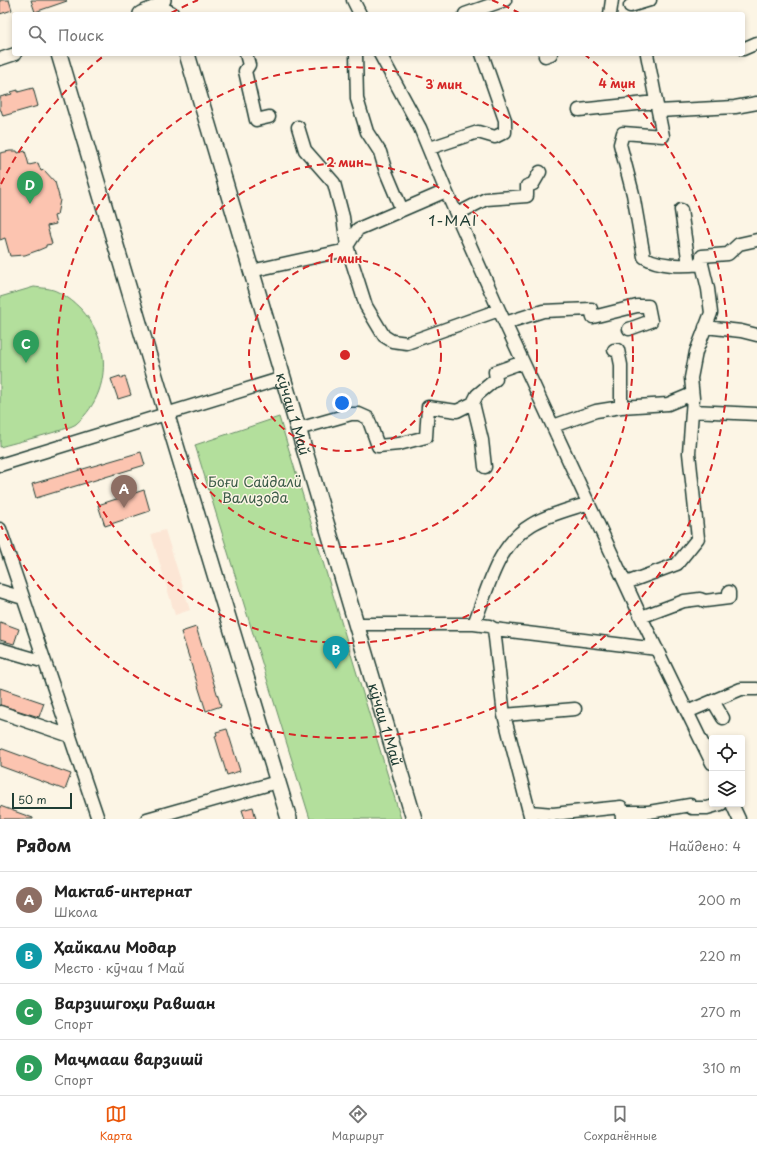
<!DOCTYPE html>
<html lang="ru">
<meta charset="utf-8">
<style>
body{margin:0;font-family:"Playpen Sans",sans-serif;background:#f2f2f2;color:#222}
.controls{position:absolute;right:12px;bottom:12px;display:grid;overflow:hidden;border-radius:4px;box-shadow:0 2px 6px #0003}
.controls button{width:36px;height:36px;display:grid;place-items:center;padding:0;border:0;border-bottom:1px solid #e0e0e0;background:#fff;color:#222;font:20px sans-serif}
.scale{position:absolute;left:12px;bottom:10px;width:60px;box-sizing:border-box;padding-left:4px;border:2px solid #1f3d34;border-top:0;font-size:11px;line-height:14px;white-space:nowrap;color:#1f3d34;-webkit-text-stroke:3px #fcf5e5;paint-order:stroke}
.you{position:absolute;left:342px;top:403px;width:14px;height:14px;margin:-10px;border:3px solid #fff;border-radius:50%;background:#1a73e8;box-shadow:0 0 0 6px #1a73e833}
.badge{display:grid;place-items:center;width:26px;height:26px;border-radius:50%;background:#ea580c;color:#fff;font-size:13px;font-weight:700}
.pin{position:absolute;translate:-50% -33px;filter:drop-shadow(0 1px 2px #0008)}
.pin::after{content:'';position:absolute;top:21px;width:14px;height:12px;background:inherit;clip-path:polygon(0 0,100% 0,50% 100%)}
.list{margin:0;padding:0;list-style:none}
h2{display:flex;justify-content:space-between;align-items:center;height:52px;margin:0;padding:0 16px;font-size:17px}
h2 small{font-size:13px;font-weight:400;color:#767676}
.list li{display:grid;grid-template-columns:26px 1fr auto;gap:12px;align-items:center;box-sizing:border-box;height:56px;padding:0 16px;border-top:1px solid #e0e0e0}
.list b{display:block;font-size:15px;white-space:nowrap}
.list p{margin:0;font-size:13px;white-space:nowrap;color:#767676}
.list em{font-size:13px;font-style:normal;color:#767676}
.icon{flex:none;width:22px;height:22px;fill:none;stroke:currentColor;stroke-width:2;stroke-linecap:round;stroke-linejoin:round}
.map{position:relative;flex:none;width:757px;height:819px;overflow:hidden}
.search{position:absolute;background:#fff;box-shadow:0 2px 6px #0003;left:12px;right:12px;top:12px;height:44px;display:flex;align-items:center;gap:10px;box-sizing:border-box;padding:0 14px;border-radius:4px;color:#767676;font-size:15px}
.sheet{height:276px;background:#fff}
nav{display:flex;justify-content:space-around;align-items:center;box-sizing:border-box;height:56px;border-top:1px solid #e0e0e0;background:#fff;font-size:11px;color:#767676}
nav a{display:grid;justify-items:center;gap:2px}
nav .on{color:#ea580c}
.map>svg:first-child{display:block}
.built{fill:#fce6d5}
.green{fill:#b3df9c;stroke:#698e68}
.building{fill:#fcc4b0;stroke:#1f3d34}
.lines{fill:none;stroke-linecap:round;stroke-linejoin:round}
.minor-casing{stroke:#1f3d34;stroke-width:15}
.major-casing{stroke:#1f3d34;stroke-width:18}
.minor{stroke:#fcf5e5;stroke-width:12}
.major{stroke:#fcf5e5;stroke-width:15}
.ring{fill:none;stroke:#d62828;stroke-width:2;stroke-dasharray:7 5}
.labels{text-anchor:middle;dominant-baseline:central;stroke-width:3;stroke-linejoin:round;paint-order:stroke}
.street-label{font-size:14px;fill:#1f3d34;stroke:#fcf5e5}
.park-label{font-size:14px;fill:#3d5d49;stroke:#fcf5e5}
.neighbourhood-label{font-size:15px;letter-spacing:1px;fill:#1f3d34;stroke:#fcf5e5}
.centre{fill:#d62828;stroke:#fcf5e5;stroke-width:2}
.ring-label{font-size:12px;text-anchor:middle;font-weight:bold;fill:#d62828;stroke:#fcf5e5;stroke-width:3;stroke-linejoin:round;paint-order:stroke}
</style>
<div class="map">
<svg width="757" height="819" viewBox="0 0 757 819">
<rect width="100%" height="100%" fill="#fcf5e5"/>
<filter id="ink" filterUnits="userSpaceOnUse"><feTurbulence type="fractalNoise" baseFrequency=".025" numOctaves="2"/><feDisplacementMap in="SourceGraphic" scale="8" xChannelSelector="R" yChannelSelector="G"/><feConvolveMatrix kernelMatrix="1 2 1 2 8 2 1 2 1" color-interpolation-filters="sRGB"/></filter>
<g filter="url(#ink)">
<path class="built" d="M165,530L190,610L175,615L151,534Z"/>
<path class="green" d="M34,287C41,288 51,288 58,292C109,318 120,386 76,424C68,430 13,443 0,447V297Z
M279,417L401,819H310L195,445Z"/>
<path class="building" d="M0,0H9L12,10L0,14Z
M31,0H66L67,1L35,12Z
M33,88L38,106L3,116L1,110H0V97L12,94L11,92L18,90V92Z
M10,151H17L18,153L25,151L29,165L38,163L41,171L44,170L55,182L60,200L57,215L54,216L56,224L47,226L52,244L46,245V247L39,250L25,255L10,256L5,238L0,240V153Z
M120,376L121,378L125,376L131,395L118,399L111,379Z
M141,452L145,465L36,498L32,484Z
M144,490L150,511L105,526L98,505Z
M0,622L19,629L14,644L0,640Z
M196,627L221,706L206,711L181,632Z
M0,688L44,703L39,717L0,705Z
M227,729L240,771L227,775L215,736L217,735L216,732Z
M0,748L71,774L65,790L0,766Z
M0,806L33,818V819H0Z
M253,807L256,819H245L242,810Z"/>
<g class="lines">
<g class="minor-casing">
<path id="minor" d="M353,0L360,14
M630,6L650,0
M465,14L505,0
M610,14L612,0
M743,49L757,43
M246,54L249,65L245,71L256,120L269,117
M356,54L357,99L367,132L380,152L386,172L402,210
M380,54L420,128L446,191L499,310L641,617L712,763
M647,54L658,111L735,107L757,103
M545,56L551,54
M0,59L15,54
M579,110L656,102
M658,111L663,136L623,133L620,144L633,194L644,257C660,267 683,266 702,264V256L728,254L739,244L757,240
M298,127L305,150L334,183L343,217L347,246L366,306L384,336L392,341L407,343L499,310
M430,148L478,132L495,137L505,132V120L482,54
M681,210L689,265
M457,214L486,199L527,196V186L533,184L540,172
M251,271L342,251L347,246L358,229L446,191
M505,323L543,311L591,309L593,317L637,306H648L651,321L629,329
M705,327L741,331L757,335
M614,350H618L621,365V407
M473,403L482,440L485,467
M692,411L757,414
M553,426L596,411L621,407L668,404L692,394
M298,429L351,414H359L368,418L378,446L399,444L426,437L428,407L457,411L473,403L477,395L496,379L495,372L523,362
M0,465L283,378
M0,529L98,819
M626,583L677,564L698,538L689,453L693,398L691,378L696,352L711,313L708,289L702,264
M0,591L23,598
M641,617L684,601L700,599L705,601L729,598V592
M356,624H474L489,626L494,629L657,649
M474,624C488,589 497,545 531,525C546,515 571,509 589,503
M494,629L504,715L531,819
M0,649L45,662
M713,701L723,718
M0,712L70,736
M687,712L741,689H757
M504,715L575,709
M732,804L739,819
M530,812L553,814L621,807L622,819
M621,812H649L690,805L692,808H707L721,804
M147,819L277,782"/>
</g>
<g class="major-casing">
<g id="major">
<path d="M158,7L171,14"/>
<path d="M141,14L158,7L163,0"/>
<path d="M59,54L141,330L289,819"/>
<path id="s1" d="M187,54L414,819"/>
</g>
</g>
<use href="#minor" class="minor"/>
<use href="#major" class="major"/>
</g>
</g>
<g class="ring">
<circle cx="345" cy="355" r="96"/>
<circle cx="345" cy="355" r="192"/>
<circle cx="345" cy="355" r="288"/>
<path d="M1 184A384 384 0 0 1 106 54M171 13A384 384 0 0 1 198 0M492 0A384 384 0 0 1 519 13M584 54A384 384 0 1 1 1 526"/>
</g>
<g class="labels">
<g class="street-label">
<text stroke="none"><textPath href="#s1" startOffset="375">кӯчаи 1 Май</textPath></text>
<text stroke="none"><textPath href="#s1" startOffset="699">кӯчаи 1 Май</textPath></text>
</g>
<g class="park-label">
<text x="255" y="481">Боғи Сайдалӣ<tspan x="255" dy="16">Вализода</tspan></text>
</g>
<g class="neighbourhood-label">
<text x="453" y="219">1-MAI</text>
</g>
</g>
<circle cx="345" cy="355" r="6" class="centre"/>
<g class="ring-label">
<text x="617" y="88">4 мин</text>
<text x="444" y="89">3 мин</text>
<text x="345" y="167">2 мин</text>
<text x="345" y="263">1 мин</text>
</g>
</svg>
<div class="controls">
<button><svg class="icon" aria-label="locate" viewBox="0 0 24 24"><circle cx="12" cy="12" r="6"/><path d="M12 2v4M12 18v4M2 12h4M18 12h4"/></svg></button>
<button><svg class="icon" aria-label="layers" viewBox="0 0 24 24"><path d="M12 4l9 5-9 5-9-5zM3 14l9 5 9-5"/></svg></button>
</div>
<div class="scale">50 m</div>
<div class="you"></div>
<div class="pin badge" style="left:124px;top:508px;background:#8d6e63">A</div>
<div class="pin badge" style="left:336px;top:669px;background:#0f9aa8">B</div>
<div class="pin badge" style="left:26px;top:363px;background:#2e9e5b">C</div>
<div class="pin badge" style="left:30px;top:204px;background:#2e9e5b">D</div>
<div class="search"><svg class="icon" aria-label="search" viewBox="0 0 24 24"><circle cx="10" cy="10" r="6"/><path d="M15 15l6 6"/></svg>Поиск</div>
</div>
<section class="sheet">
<h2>Рядом<small>Найдено: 4</small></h2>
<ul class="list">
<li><span class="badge" style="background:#8d6e63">A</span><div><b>Мактаб-интернат</b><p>Школа</p></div><em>200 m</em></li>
<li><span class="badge" style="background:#0f9aa8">B</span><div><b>Ҳайкали Модар</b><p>Место · кӯчаи 1 Май</p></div><em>220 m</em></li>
<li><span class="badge" style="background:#2e9e5b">C</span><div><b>Варзишгоҳи Равшан</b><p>Спорт</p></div><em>270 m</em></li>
<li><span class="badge" style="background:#2e9e5b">D</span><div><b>Маҷмааи варзишӣ</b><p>Спорт</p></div><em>310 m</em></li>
</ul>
</section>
<nav>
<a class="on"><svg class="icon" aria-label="map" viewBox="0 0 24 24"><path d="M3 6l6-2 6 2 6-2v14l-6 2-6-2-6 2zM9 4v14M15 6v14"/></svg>Карта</a>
<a><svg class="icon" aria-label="directions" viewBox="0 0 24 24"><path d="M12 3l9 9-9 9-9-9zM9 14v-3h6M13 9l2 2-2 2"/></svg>Маршрут</a>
<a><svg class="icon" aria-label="saved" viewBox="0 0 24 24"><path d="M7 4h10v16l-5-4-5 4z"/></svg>Сохранённые</a>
</nav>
